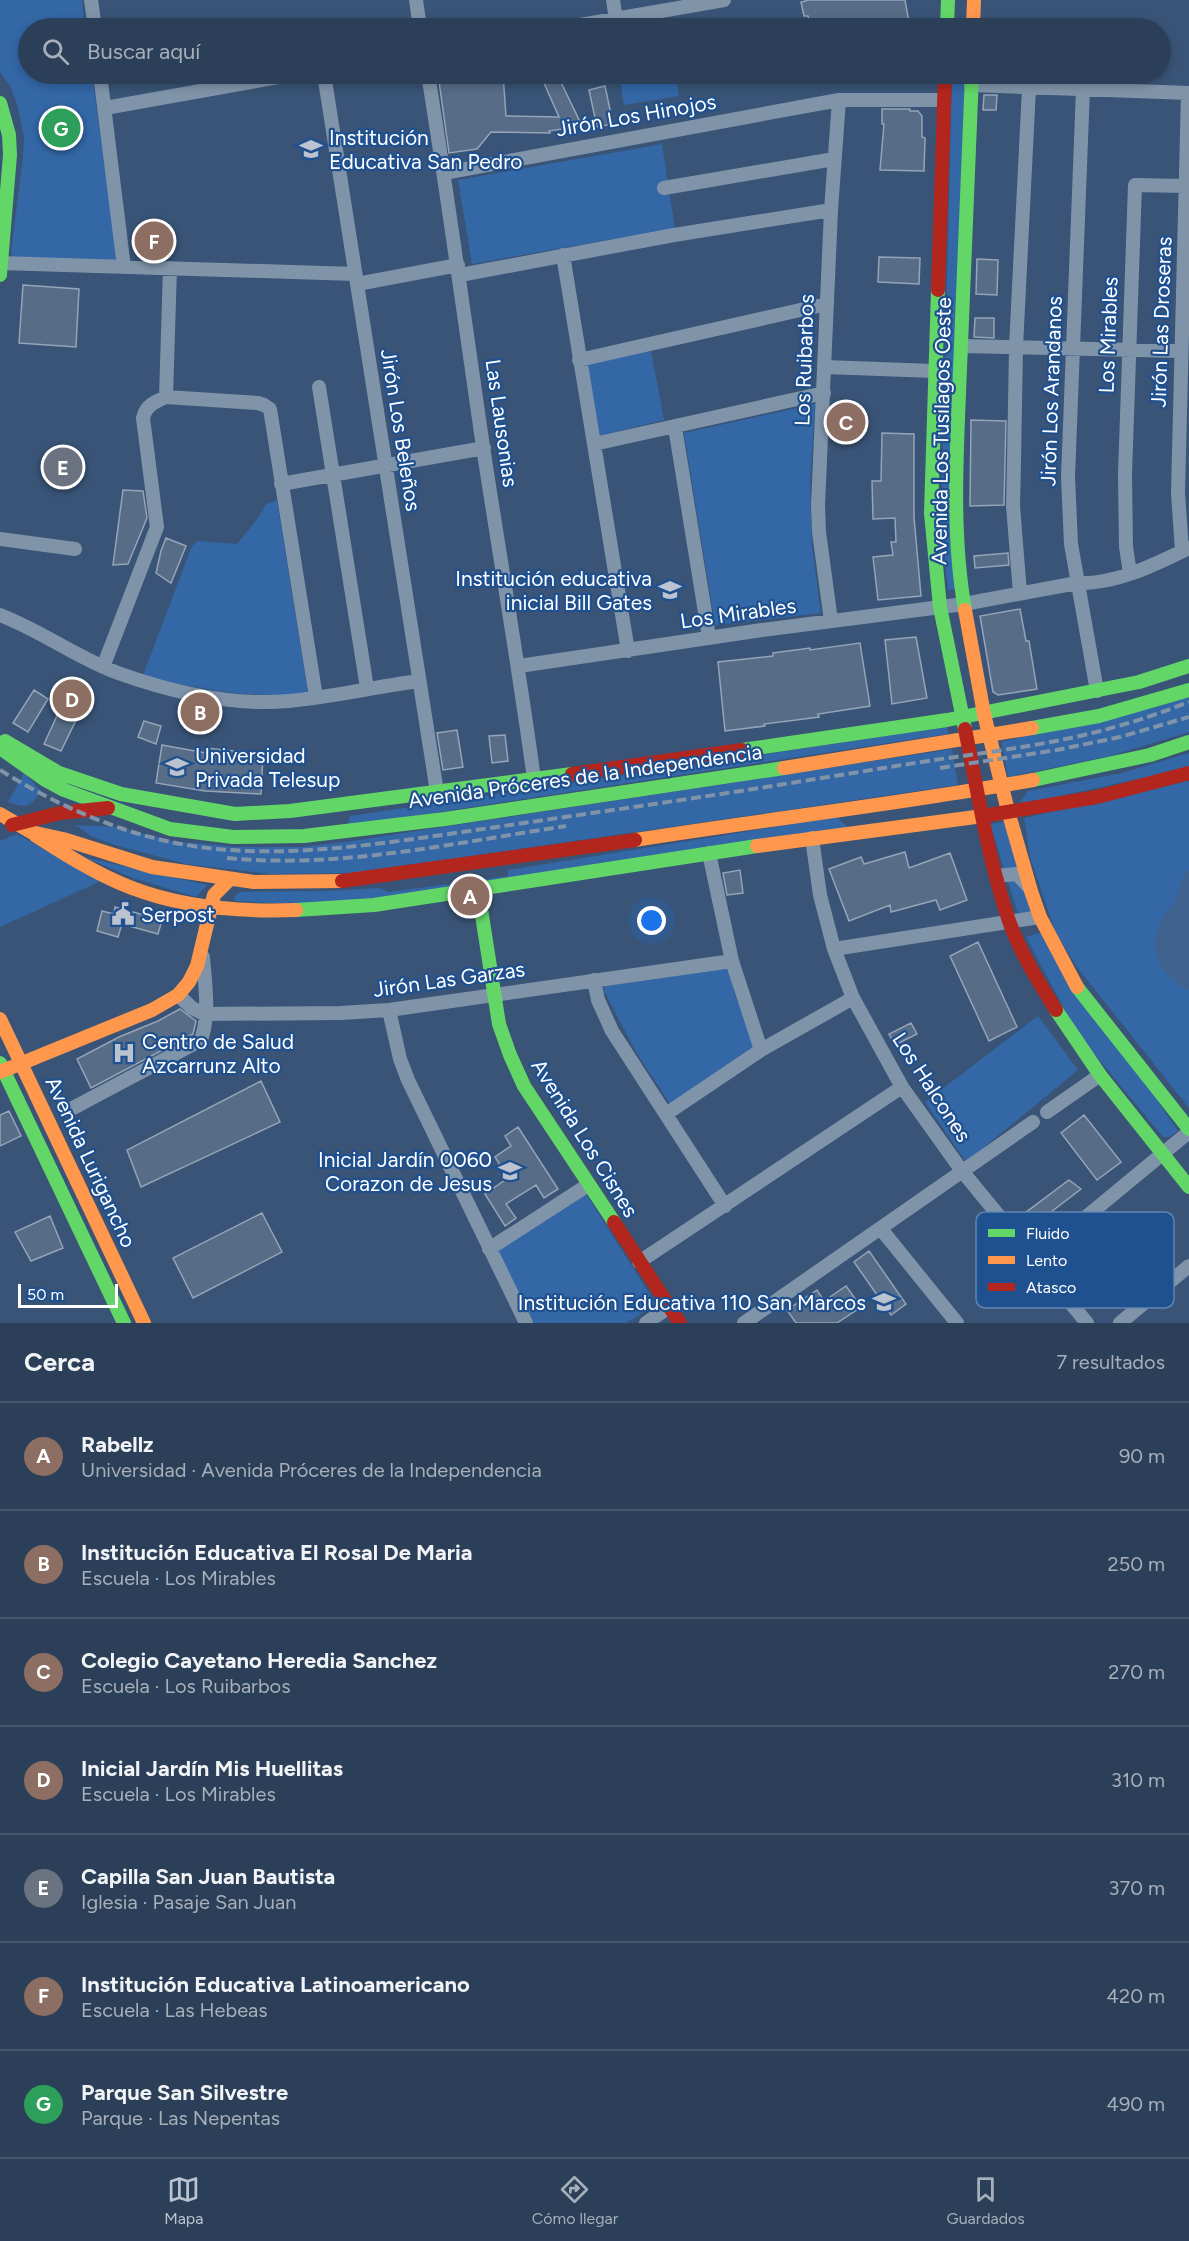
<!DOCTYPE html>
<html lang="es">
<meta charset="utf-8">
<style>
body{margin:0;font-family:Figtree,sans-serif;background:#33465e;color:#f1f3f6}
.scale{position:absolute;left:18px;bottom:15px;width:100px;box-sizing:border-box;padding-left:6px;border:3px solid #fff;border-top:0;font-size:16px;line-height:21px;white-space:nowrap;color:#fff;-webkit-text-stroke:4px #1f5090;paint-order:stroke}
.you{position:absolute;left:652px;top:921px;width:21px;height:21px;margin:-15px;border:4px solid #fff;border-radius:50%;background:#1a73e8;box-shadow:0 0 0 9px #1a73e833}
.badge{display:grid;place-items:center;width:39px;height:39px;border-radius:50%;background:#bac3cf;color:#fff;font-size:20px;font-weight:700}
.pin{position:absolute;translate:-50% -50%;border:3px solid #fff;box-shadow:0 2px 6px #0006}
.list{margin:0;padding:0;list-style:none}
h2{display:flex;justify-content:space-between;align-items:center;height:78px;margin:0;padding:0 24px;font-size:26px}
h2 small{font-size:20px;font-weight:400;color:#a6afba}
.list li{display:grid;grid-template-columns:39px 1fr auto;gap:18px;align-items:center;box-sizing:border-box;height:108px;padding:0 24px;border-top:2px solid #47586e}
.list b{display:block;font-size:22px;white-space:nowrap}
.list p{margin:0;font-size:20px;white-space:nowrap;color:#a6afba}
.list em{font-size:20px;font-style:normal;color:#a6afba}
.icon{flex:none;width:33px;height:33px;fill:none;stroke:currentColor;stroke-width:2;stroke-linecap:round;stroke-linejoin:round}
.map{position:relative;flex:none;width:1189px;height:1323px;overflow:hidden}
.search{position:absolute;background:#2b3f58;box-shadow:0 3px 9px #0003;left:18px;right:18px;top:18px;height:66px;display:flex;align-items:center;gap:15px;box-sizing:border-box;padding:0 21px;border-radius:33px;color:#a6afba;font-size:22px}
.sheet{height:834px;background:#2b3f58}
nav{display:flex;justify-content:space-around;align-items:center;box-sizing:border-box;height:84px;border-top:2px solid #47586e;background:#2b3f58;font-size:16px;color:#a6afba}
nav a{display:grid;justify-items:center;gap:3px}
nav .on{color:#bac3cf}
.map>svg:first-child{display:block}
.green{fill:#3367a6}
.water{fill:#3f628f}
.building{fill:#566c87;stroke:#95a4b7;stroke-width:1.5}
.lines{fill:none;stroke-linecap:round;stroke-linejoin:round}
.street{stroke:#8094a9;stroke-width:14}
.fast{stroke:#63d668;stroke-width:14}
.slow{stroke:#ff974d;stroke-width:14}
.jam{stroke:#b3261e;stroke-width:14}
.rail{stroke:#8093a9;stroke-width:4;stroke-dasharray:10 4.5;stroke-linecap:butt}
.labels{text-anchor:middle;dominant-baseline:central;stroke-width:4.5;stroke-linejoin:round;paint-order:stroke}
.street-label{font-size:21px;fill:#fff;stroke:#1f5090}
.poi-label{font-size:21px;fill:#fff;stroke:#1f5090;text-anchor:start}
.key{fill:#1f5090;stroke:#6284b1;stroke-width:1.5}
.key-label{font-size:16px;fill:#fff}
</style>
<div class="map">
<svg width="1189" height="1323" viewBox="0 0 1189 1323">
<rect width="100%" height="100%" fill="#395476"/>
<path class="green" d="M0,0H82L85,28H28V74H92L117,256L115,260L13,258L11,253L23,157L24,137L17,104L11,88L0,72Z
M627,74H676L679,96L624,105L619,75Z
M952,74H965L956,589L948,590L941,523Z
M662,144L675,228L472,264L458,180Z
M651,351L664,420L598,436L586,365Z
M815,404L810,484L812,546L821,613L715,625L684,433Z
M277,500L308,693C251,699 198,690 143,675L192,546L197,541L237,544L258,518L266,504Z
M1189,696V732L1110,756L1008,777L1001,742Z
M947,727L948,734L348,826L350,816Z
M952,749L958,785L356,873L270,874L186,864L115,845L93,837L75,825L118,827L173,841L237,847H301L345,842Z
M1189,753V768L1018,805L1028,791L1122,773Z
M24,773L41,791C30,807 27,809 8,802Z
M1189,781V1108L1076,966L1055,931L1030,857L1024,818Z
M837,817L848,827L393,897C340,903 288,905 235,901L234,897L240,892L329,891L380,888L389,892L508,876V870Z
M1004,822L1031,913L1018,914L990,824Z
M17,834L101,881L0,927V841Z
M84,857L207,885L196,897L133,878Z
M1044,932L1178,1131L1169,1137H1163L1077,1033L1026,937Z
M729,968L734,992L754,1048L670,1104L636,1052L604,991L605,986Z
M1038,1016L1078,1070L966,1162L925,1102Z
M586,1194L656,1304L627,1323H531L494,1253L539,1222Z"/>
<path class="water" d="M1189,870V990C1163,979 1146,950 1160,922C1163,915 1169,910 1173,903C1180,891 1179,881 1189,870Z"/>
<path class="building" d="M809,0H905L910,28H810L808,16H804L801,2Z
M438,74H503L506,116L559,117L540,74H557L582,126L549,131L550,133L491,132L477,149L449,153Z
M605,86L613,124L597,127L589,90Z
M984,95H997L996,110H983Z
M882,109H910V111H918L922,116V137L925,138L924,171L880,170L884,124H882Z
M879,257L920,258L919,284L878,282Z
M977,259L998,260L997,295L976,294Z
M23,285L79,289L76,347L19,343Z
M975,318H994V338L974,337Z
M971,420L1006,421L1004,505L970,506Z
M882,433L914,434V517L921,596L878,600L873,557L893,555L891,542H896L895,518L873,519L872,481H881Z
M123,490L143,491L147,518L128,564L113,565Z
M166,538L186,546L171,583L156,573L161,551Z
M1008,553L1009,565L975,568L974,556Z
M1020,609L1026,641H1029L1037,689L998,695L993,692L980,616Z
M916,637L927,698L892,704L885,640Z
M860,643L870,706L818,714L819,717L764,724L765,726L725,731L718,662L773,656V653L810,648V650Z
M34,690L48,699L28,732L13,723Z
M61,707L78,716L61,751L44,744Z
M144,721L161,726L156,744L138,737Z
M457,730L463,767L443,770L437,733Z
M505,735L508,761L492,763L489,736Z
M162,745L206,753V748L263,754L261,794L205,791L156,783Z
M905,852L909,868L950,853L967,900L940,910L936,900L891,912L890,905L849,921L829,869L861,857L864,864Z
M740,870L743,893L727,895L723,873Z
M115,907L162,920L158,934L122,924L118,937L97,931L102,911L114,914Z
M978,942L1017,1027L989,1041L950,956Z
M180,1009L196,1021L193,1034L91,1088L77,1059L119,1037L158,1021Z
M911,1023L917,1034L895,1045L889,1034Z
M261,1081L280,1122L141,1187L127,1150Z
M9,1111L21,1136L0,1146V1115Z
M1084,1115L1121,1162L1097,1180L1061,1133Z
M518,1127L558,1189L544,1198L536,1185L506,1204L516,1218L505,1226L485,1194L508,1178L495,1157L511,1146L505,1136Z
M1069,1180L1081,1189L1034,1225L1025,1213Z
M262,1213L282,1252L193,1298L173,1258Z
M50,1216L63,1248L31,1261L15,1232Z
M869,1251L906,1304L891,1315L854,1262Z
M846,1286L861,1307L837,1323H796L787,1310L817,1290L824,1301Z"/>
<g class="lines">
<path class="street" d="M91,0L95,28
M416,0L420,28
M613,0L616,20
M563,28L724,0
M100,74L124,267
M324,74L437,792
M428,74C448,198 465,322 483,447C500,558 519,668 534,779
M971,85L1189,93
M1083,89L1068,477L1071,544L1097,691
M105,108L296,74
M444,173L839,100H943
M664,188L834,159
M563,255L628,651
M0,263L355,274
M460,275L674,235L831,210
M357,284L458,265
M962,346L1180,351
M579,360L827,304
M825,367L934,371
M319,387L367,688
M166,397L170,268
M675,427L709,637
M594,444L824,393
M281,484L484,448
M0,539L75,549
M1182,551L1178,493L1188,93
M1130,573L1126,547L1125,474L1135,185L1185,186
M1020,593L1013,506L1014,461L1016,347L1029,88
M0,615C42,631 77,658 118,673C171,692 232,706 288,701C332,697 375,687 418,681
M831,621L819,532L818,505L831,210L839,100
M519,666L762,630L964,604L1077,583C1115,585 1156,564 1189,548
M103,667L157,527L143,418C146,405 155,402 166,397L258,403L264,405L270,409L316,697
M812,838L820,895L834,949L853,998L902,1087L962,1171L1087,1323
M709,853L732,961L761,1050
M996,876L1017,874L1028,886
M834,949L1040,917
M594,980L598,1000L612,1031L725,1206
M178,995L192,1008L204,1014L341,1013L389,1010L732,961
M389,1010L400,1059L408,1080L526,1323
M73,1108L201,1040C210,1015 205,983 203,957
M1047,1112L1100,1075
M666,1114L761,1050L853,998
M881,1229L957,1323
M489,1249L588,1185
M1034,1260L1189,1132
M639,1262L902,1087
M646,1323L669,1307
M744,1323L1033,1122
M1120,1323L1189,1266"/>
<path class="fast" d="M947,28L948,0
M0,103L9,135L10,155L0,275
M938,290L931,513L940,607L965,729
M965,610C951,532 957,448 960,369C964,271 968,172 972,74
M1032,728L1099,716L1189,690
M5,741L59,773L121,794L235,814L290,811L572,774
M0,748L44,779L64,790L170,829L233,837L304,836L445,819L784,768
M742,750L947,720L1139,682L1189,666
M1033,780L1150,755L1189,742
M478,890L499,1024L510,1055L524,1086L614,1222
M296,910L374,905L757,846
M1077,987L1189,1129
M1056,1010L1100,1075L1189,1187
M0,1063L124,1323"/>
<path class="slow" d="M973,28L974,0
M965,610L984,714L1008,811L1031,891L1040,917L1077,987
M784,768L1032,728
M0,814L31,832L63,839L152,867L254,882L342,881
M35,835C66,855 98,875 132,888C184,908 241,912 296,910
M635,840C767,819 901,804 1033,780
M757,846L983,816
M0,1019L144,1323
M0,1072L152,1010L178,995L189,982L197,966L214,895L229,880"/>
<path class="jam" d="M938,290L945,74
M965,729C978,793 988,859 1009,921C1020,952 1039,983 1056,1010
M572,774L742,750
M983,816L1097,797L1189,773
M12,825L60,813L108,808
M342,881L635,840
M614,1222L680,1323"/>
<path class="rail" d="M940,768L1057,750L1120,737L1189,717
M0,770C69,813 147,845 229,850C300,855 371,845 442,835C497,827 551,819 606,811C705,797 804,781 902,765C976,753 1054,746 1125,724C1147,718 1168,710 1189,702
M227,858C340,869 454,843 566,826"/>
</g>
<defs>
<g id="school-bare" transform="scale(1.8)"><path d="M0-5L7-2L0 1L-7-2ZM-4 1L0 2.5L4 1V4Q0 6-4 4Z" fill="#bac3cf" stroke="#1f5090" stroke-width="2.5" paint-order="stroke"/></g>
<g id="university-bare" transform="scale(1.8)"><path d="M0-5L7-2L0 1L-7-2ZM-4 1L0 2.5L4 1V4Q0 6-4 4Z" fill="#bac3cf" stroke="#1f5090" stroke-width="2.5" paint-order="stroke"/></g>
<g id="civic-bare" transform="scale(1.8)"><path d="M-.6-6.5H3V-4.5H.6V-3L4-1V1h2V6H-6V1h2V-1L-.6-3ZM-1.2 2.5V6h2.4V2.5Z" fill="#bac3cf" stroke="#1f5090" stroke-width="2.5" paint-order="stroke"/></g>
<g id="hospital-bare" transform="scale(1.8)"><path d="M-5-5h3v3.5h4V-5h3V5h-3V1.5h-4V5h-3Z" fill="#bac3cf" stroke="#1f5090" stroke-width="2.5" paint-order="stroke"/></g>
</defs>
<g fill-rule="evenodd">
<use href="#school-bare" x="311" y="149"/>
<use href="#school-bare" x="670" y="590"/>
<use href="#university-bare" x="177" y="767"/>
<use href="#civic-bare" x="123" y="914"/>
<use href="#hospital-bare" x="124" y="1053"/>
<use href="#school-bare" x="510" y="1171"/>
<use href="#school-bare" x="884" y="1302"/>
</g>
<g class="labels">
<g class="street-label">
<text transform="translate(636 115) rotate(-10)">Jirón Los Hinojos</text>
<text transform="translate(1161 322) rotate(-88)">Jirón Las Droseras</text>
<text transform="translate(1108 335) rotate(-88)">Los Mirables</text>
<text transform="translate(804 360) rotate(-88)">Los Ruibarbos</text>
<text transform="translate(1051 391) rotate(-88)">Jirón Los Arandanos</text>
<text transform="translate(502 423) rotate(82)">Las Lausonias</text>
<text transform="translate(401 430) rotate(81)">Jirón Los Beleños</text>
<text transform="translate(941 431) rotate(-89)">Avenida Los Tusilagos Oeste</text>
<text transform="translate(738 613) rotate(-8)">Los Mirables</text>
<text transform="translate(585 776) rotate(-8)">Avenida Próceres de la Independencia</text>
<text transform="translate(449 979) rotate(-8)">Jirón Las Garzas</text>
<text transform="translate(932 1087) rotate(57)">Los Halcones</text>
<text transform="translate(585 1138) rotate(58)">Avenida Los Cisnes</text>
<text transform="translate(91 1162) rotate(65)">Avenida Lurigancho</text>
</g>
<g class="poi-label">
<text x="329" y="137">Institución<tspan x="329" dy="24">Educativa San Pedro</tspan></text>
<text x="652" y="578" text-anchor="end">Institución educativa<tspan x="652" dy="24">inicial Bill Gates</tspan></text>
<text x="195" y="755">Universidad<tspan x="195" dy="24">Privada Telesup</tspan></text>
<text x="141" y="914">Serpost</text>
<text x="142" y="1041">Centro de Salud<tspan x="142" dy="24">Azcarrunz Alto</tspan></text>
<text x="492" y="1159" text-anchor="end">Inicial Jardín 0060<tspan x="492" dy="24">Corazon de Jesus</tspan></text>
<text x="866" y="1302" text-anchor="end">Institución Educativa 110 San Marcos</text>
</g>
</g>
<rect x="976" y="1212" width="198" height="96" rx="9" class="key"/>
<rect x="988" y="1229" width="27" height="8" fill="#63d668"/>
<rect x="988" y="1256" width="27" height="8" fill="#ff974d"/>
<rect x="988" y="1283" width="27" height="8" fill="#b3261e"/>
<g class="key-label">
<text x="1026" y="1239">Fluido</text>
<text x="1026" y="1266">Lento</text>
<text x="1026" y="1293">Atasco</text>
</g>
</svg>
<div class="scale">50 m</div>
<div class="you"></div>
<div class="pin badge" style="left:470px;top:896px;background:#8d6e63">A</div>
<div class="pin badge" style="left:200px;top:712px;background:#8d6e63">B</div>
<div class="pin badge" style="left:846px;top:422px;background:#8d6e63">C</div>
<div class="pin badge" style="left:72px;top:699px;background:#8d6e63">D</div>
<div class="pin badge" style="left:63px;top:467px;background:#6b7280">E</div>
<div class="pin badge" style="left:154px;top:241px;background:#8d6e63">F</div>
<div class="pin badge" style="left:61px;top:128px;background:#2e9e5b">G</div>
<div class="search"><svg class="icon" aria-label="search" viewBox="0 0 24 24"><circle cx="10" cy="10" r="6"/><path d="M15 15l6 6"/></svg>Buscar aquí</div>
</div>
<section class="sheet">
<h2>Cerca<small>7 resultados</small></h2>
<ul class="list">
<li><span class="badge" style="background:#8d6e63">A</span><div><b>Rabellz</b><p>Universidad · Avenida Próceres de la Independencia</p></div><em>90 m</em></li>
<li><span class="badge" style="background:#8d6e63">B</span><div><b>Institución Educativa El Rosal De Maria</b><p>Escuela · Los Mirables</p></div><em>250 m</em></li>
<li><span class="badge" style="background:#8d6e63">C</span><div><b>Colegio Cayetano Heredia Sanchez</b><p>Escuela · Los Ruibarbos</p></div><em>270 m</em></li>
<li><span class="badge" style="background:#8d6e63">D</span><div><b>Inicial Jardín Mis Huellitas</b><p>Escuela · Los Mirables</p></div><em>310 m</em></li>
<li><span class="badge" style="background:#6b7280">E</span><div><b>Capilla San Juan Bautista</b><p>Iglesia · Pasaje San Juan</p></div><em>370 m</em></li>
<li><span class="badge" style="background:#8d6e63">F</span><div><b>Institución Educativa Latinoamericano</b><p>Escuela · Las Hebeas</p></div><em>420 m</em></li>
<li><span class="badge" style="background:#2e9e5b">G</span><div><b>Parque San Silvestre</b><p>Parque · Las Nepentas</p></div><em>490 m</em></li>
</ul>
</section>
<nav>
<a class="on"><svg class="icon" aria-label="map" viewBox="0 0 24 24"><path d="M3 6l6-2 6 2 6-2v14l-6 2-6-2-6 2zM9 4v14M15 6v14"/></svg>Mapa</a>
<a><svg class="icon" aria-label="directions" viewBox="0 0 24 24"><path d="M12 3l9 9-9 9-9-9zM9 14v-3h6M13 9l2 2-2 2"/></svg>Cómo llegar</a>
<a><svg class="icon" aria-label="saved" viewBox="0 0 24 24"><path d="M7 4h10v16l-5-4-5 4z"/></svg>Guardados</a>
</nav>
